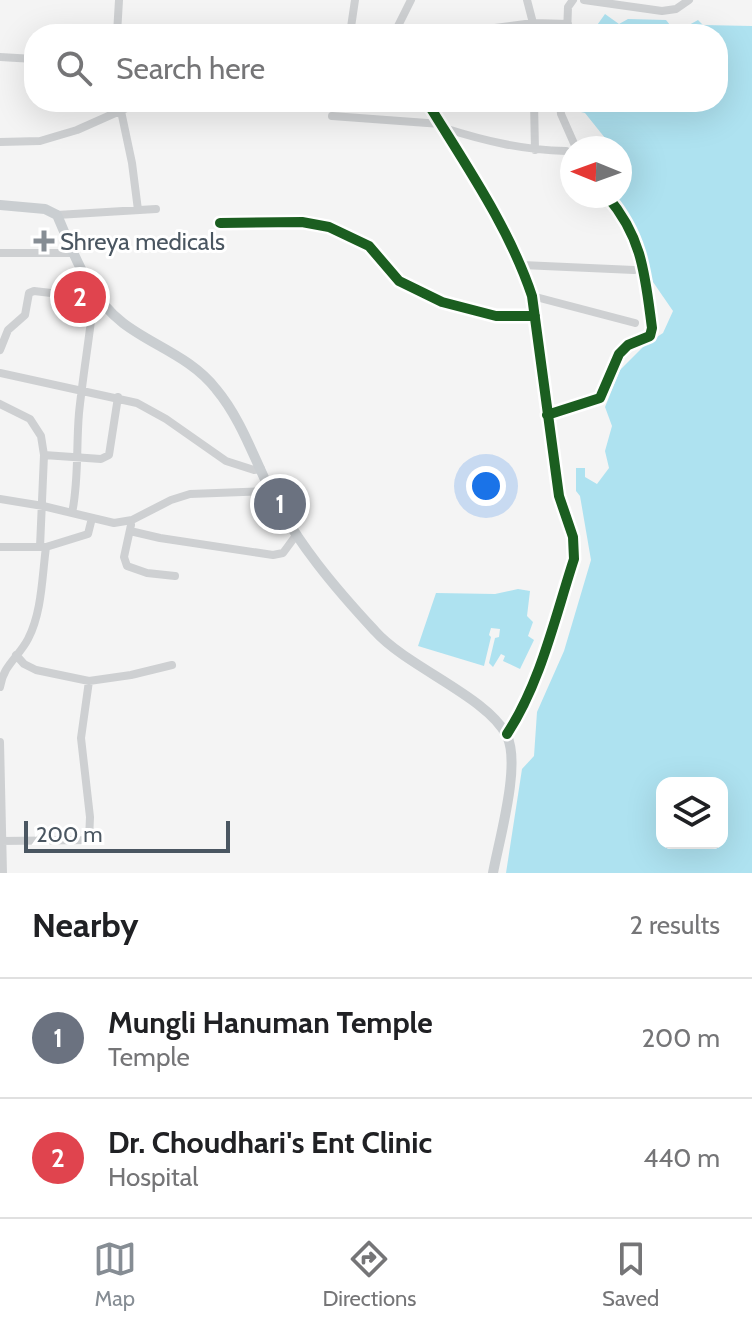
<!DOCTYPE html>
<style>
body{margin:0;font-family:Cabin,sans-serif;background:#f6f6f6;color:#202124}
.controls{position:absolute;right:24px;bottom:24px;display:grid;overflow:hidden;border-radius:16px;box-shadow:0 8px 32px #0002}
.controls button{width:72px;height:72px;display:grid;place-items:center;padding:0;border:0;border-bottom:2px solid #e0e0e0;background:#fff;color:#202124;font:40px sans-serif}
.compass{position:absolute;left:560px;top:136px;width:72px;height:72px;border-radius:50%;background:#fff;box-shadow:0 8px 32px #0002;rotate:271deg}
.scale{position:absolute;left:24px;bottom:20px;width:206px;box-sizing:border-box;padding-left:8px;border:4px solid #4a5661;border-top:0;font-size:22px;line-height:28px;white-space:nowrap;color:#4a5661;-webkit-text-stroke:6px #fff;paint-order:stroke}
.you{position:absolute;left:486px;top:486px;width:28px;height:28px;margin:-20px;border:6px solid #fff;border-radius:50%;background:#1a73e8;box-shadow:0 0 0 12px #1a73e833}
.badge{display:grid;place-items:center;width:52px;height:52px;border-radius:50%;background:#868d94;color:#fff;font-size:26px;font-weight:700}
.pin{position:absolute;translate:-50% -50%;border:4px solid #fff;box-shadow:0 2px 8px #0006}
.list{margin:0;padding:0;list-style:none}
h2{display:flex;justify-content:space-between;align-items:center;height:104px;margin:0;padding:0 32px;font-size:34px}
h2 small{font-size:26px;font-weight:400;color:#757577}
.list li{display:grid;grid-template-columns:52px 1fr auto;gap:24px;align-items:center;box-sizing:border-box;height:120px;padding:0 32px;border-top:2px solid #e0e0e0}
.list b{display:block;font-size:30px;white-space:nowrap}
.list p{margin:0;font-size:26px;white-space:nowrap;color:#757577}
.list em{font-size:26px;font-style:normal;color:#757577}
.icon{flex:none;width:44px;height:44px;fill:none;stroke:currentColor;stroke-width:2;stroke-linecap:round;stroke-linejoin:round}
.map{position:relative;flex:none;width:752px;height:873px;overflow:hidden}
.search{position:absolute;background:#fff;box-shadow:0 8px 32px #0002;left:24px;right:24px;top:24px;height:88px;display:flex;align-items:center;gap:20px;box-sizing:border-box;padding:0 28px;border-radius:32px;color:#757577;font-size:30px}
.sheet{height:344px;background:#fff}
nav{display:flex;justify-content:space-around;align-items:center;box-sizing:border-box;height:112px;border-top:2px solid #e0e0e0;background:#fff;font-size:22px;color:#757577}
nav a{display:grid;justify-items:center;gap:4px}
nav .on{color:#868d94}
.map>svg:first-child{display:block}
.water{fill:#aee2f0;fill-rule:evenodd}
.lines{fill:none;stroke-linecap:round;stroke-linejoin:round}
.minor{stroke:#ced0d2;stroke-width:8}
.major{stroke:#caced1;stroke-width:10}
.cycleway-casing{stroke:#fff;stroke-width:15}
.cycleway{stroke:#1b5e20;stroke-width:10}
.poi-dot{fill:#868d94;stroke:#fff;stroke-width:3}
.labels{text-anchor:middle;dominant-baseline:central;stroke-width:6;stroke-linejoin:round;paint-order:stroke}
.poi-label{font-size:24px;fill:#4a5661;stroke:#fff;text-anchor:start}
</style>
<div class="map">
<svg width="752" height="873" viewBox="0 0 752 873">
<rect width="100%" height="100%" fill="#f4f4f4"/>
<path class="water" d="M605,14L619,24L628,19L666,20L670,25H689L698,20L703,25L752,26V873H506L522,769L534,756L537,712L564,651L591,560L580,496L576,491V468H585V477L597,484L609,468L605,451L612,426L605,407L620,370L646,344L663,333L673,311L653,282L638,245L636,229L614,196H620V148H596L605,138L585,113L573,110V102H718V34H595V28ZM662,783H722V843H662Z
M518,589L530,591L527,616L533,622L528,636L534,640L520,669L503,661L505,656L501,654L493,667L489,663L495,638L499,637L500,629L491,628L489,635L491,637L484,666L418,646L436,593L495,594Z"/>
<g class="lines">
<path class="minor" d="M527,0L533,23
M584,0L662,11L676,9L689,0
M117,34L119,0
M350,34L355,0
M394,34L411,0
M448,34L533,23L568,24
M567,34L568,7L573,0
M0,57L34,59
M427,102C465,164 509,227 532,296L559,496L573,537L574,559C555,617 541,682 507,734
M534,102L535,150
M560,102L561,114L576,148
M121,111L132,163L138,210
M332,116L441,124
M444,128C485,141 523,150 566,151
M0,142L40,141L77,130L140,102
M57,215L156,209
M220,223L302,222L329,227L369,246L399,281L442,302L496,316H535
M0,253H74
M522,265L634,270
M532,296L635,323
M0,350L8,330L25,315L29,293L34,291L68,295
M0,373L137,403L166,419L226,461L254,470L261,469
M0,404L30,419L41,436L44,455L40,547
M547,415L600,398L619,354L628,345L650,336L652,328C645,276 643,238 607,196
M44,455L101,459L109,455L118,397
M0,499L43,506L114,523L132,520L171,500L190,494L271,491
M72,513C79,480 76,447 79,413C83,374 90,335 94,295
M131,525L124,557L127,566L147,573L175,576
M130,531L160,538L273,555L283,553L297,534
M0,547H46L88,534L92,518
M16,655L24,664L36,670L89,681L131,675L172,665
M0,687C4,664 18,658 28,639C42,612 42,577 46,547
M0,742L3,873
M0,841L89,840L90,817L81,738L89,681"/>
<path class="major" d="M0,205L45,209L57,215C74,254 88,296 123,323C153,346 191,357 216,389C241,419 253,456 270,490C297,543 335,588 375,631C407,667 488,697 507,736C521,765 499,840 493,873"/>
<g class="cycleway-casing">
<path id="cycleway" d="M427,102C465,164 509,227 532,296L559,496L573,537L574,559C555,617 541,682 507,734
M220,223L302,222L329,227L369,246L399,281L442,302L496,316H535
M547,415L600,398L619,354L628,345L650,336L652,328C645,276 643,238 607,196"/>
</g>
<use href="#cycleway" class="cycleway"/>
</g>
<path class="poi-dot" d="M40 229h8v8h8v8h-8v8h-8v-8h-8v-8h8z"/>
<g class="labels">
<g class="poi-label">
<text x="60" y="241">Shreya medicals</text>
</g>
</g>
</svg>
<div class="controls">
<button><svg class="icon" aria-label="layers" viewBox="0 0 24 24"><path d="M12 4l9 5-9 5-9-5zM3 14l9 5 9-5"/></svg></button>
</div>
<svg class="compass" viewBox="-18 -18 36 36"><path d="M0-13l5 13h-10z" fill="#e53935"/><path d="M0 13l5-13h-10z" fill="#757577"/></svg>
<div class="scale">200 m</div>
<div class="you"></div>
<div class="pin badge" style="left:280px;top:504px;background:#6b7280">1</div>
<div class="pin badge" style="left:80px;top:297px;background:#e0444e">2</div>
<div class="search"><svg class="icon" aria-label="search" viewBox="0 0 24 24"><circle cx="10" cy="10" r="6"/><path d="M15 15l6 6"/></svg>Search here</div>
</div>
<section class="sheet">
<h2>Nearby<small>2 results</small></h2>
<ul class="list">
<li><span class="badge" style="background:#6b7280">1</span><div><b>Mungli Hanuman Temple</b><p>Temple</p></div><em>200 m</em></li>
<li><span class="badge" style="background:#e0444e">2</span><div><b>Dr. Choudhari's Ent Clinic</b><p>Hospital</p></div><em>440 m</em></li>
</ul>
</section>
<nav>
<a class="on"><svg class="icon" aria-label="map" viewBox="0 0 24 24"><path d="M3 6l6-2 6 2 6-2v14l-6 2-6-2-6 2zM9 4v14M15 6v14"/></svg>Map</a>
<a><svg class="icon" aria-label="directions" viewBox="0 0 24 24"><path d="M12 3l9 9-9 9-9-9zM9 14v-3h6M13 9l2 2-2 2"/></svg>Directions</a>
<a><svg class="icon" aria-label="saved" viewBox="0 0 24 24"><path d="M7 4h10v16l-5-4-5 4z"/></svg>Saved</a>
</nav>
